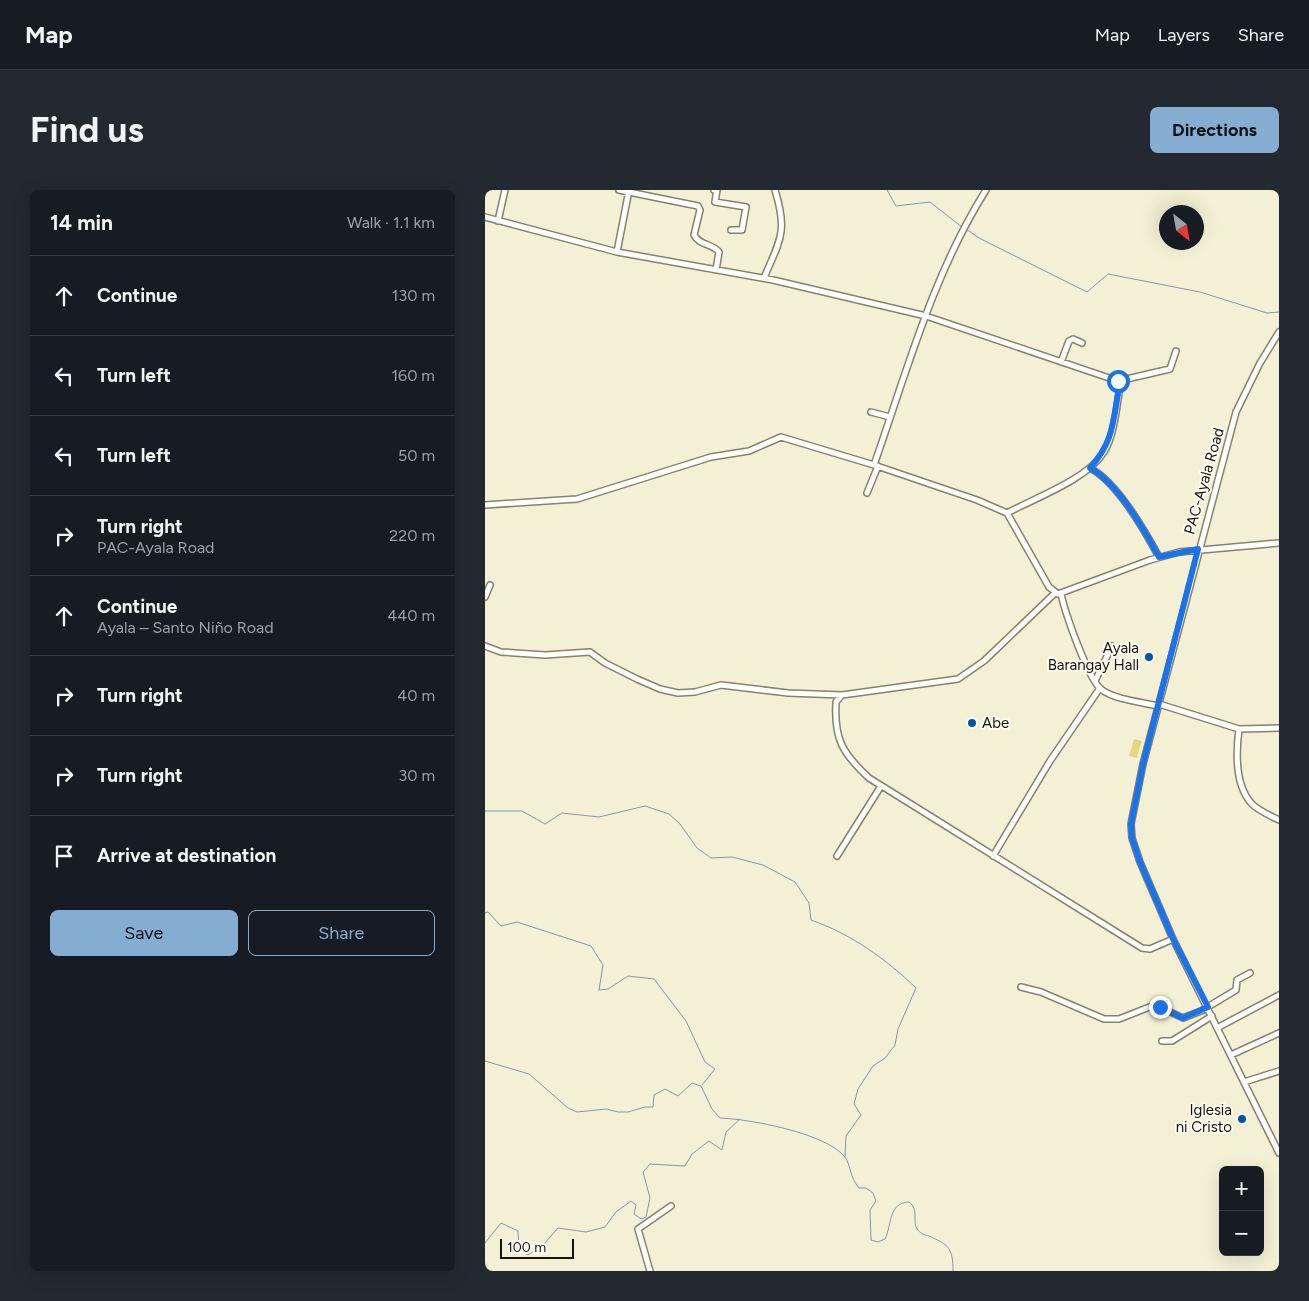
<!DOCTYPE html>
<meta charset="utf-8">
<style>
body{margin:0;font-family:Figtree,sans-serif;background:#242831;color:#f1f3f6}
.controls{position:absolute;right:15px;bottom:15px;display:grid;overflow:hidden;border-radius:8px;box-shadow:0 5px 20px #0002}
.controls button{width:45px;height:45px;display:grid;place-items:center;padding:0;border:0;border-bottom:1px solid #363941;background:#171b24;color:#f1f3f6;font:25px sans-serif}
.compass{position:absolute;left:674px;top:15px;width:45px;height:45px;border-radius:50%;background:#171b24;box-shadow:0 5px 20px #0002;rotate:149deg}
.scale{position:absolute;left:15px;bottom:12px;width:74px;box-sizing:border-box;padding-left:5px;border:2px solid #15140b;border-top:0;font-size:14px;line-height:18px;white-space:nowrap;color:#15140b;-webkit-text-stroke:4px #fefcf2;paint-order:stroke}
.stop{position:absolute;width:15px;height:15px;margin:-11px;border:4px solid #1a73e8;border-radius:50%;background:#fff}
.stop.end{background:#1a73e8;border-color:#fff;box-shadow:0 1px 5px #0008}
.list{margin:0;padding:0;list-style:none}
h2{display:flex;justify-content:space-between;align-items:center;height:65px;margin:0;padding:0 20px;font-size:21px}
h2 small{font-size:16px;font-weight:400;color:#9ea1a6}
.list li{display:grid;grid-template-columns:32px 1fr auto;gap:15px;align-items:center;box-sizing:border-box;height:80px;padding:0 20px;border-top:1px solid #363941}
.list b{display:block;font-size:19px;white-space:nowrap}
.list p{margin:0;font-size:16px;white-space:nowrap;color:#9ea1a6}
.list em{font-size:16px;font-style:normal;color:#9ea1a6}
.actions{display:flex;gap:10px;padding:15px 20px}
.actions a{flex:1;padding:11px 0;border:1px solid #85add2;border-radius:8px;text-align:center;font-size:18px;color:#85add2}
.actions .main{background:#85add2;color:#111}
.icon{flex:none;width:28px;height:28px;fill:none;stroke:currentColor;stroke-width:2;stroke-linecap:round;stroke-linejoin:round}
.map{position:relative;flex:none;width:794px;height:1081px;overflow:hidden;border-radius:8px}
header{display:flex;align-items:center;gap:30px;box-sizing:border-box;height:70px;padding:0 25px;background:#171b24;border-bottom:1px solid #363941}
header strong{font-size:24px}
nav{display:flex;gap:28px;margin-inline-start:auto;font-size:18px}
.intro{display:flex;align-items:center;justify-content:space-between;box-sizing:border-box;height:120px;padding:0 30px}
h1{margin:0;font-size:35px}
.button{padding:12px 22px;border-radius:8px;background:#85add2;color:#111;font-size:18px;font-weight:700}
main{display:flex;gap:30px;padding:0 30px}
aside{flex:1;background:#171b24;border-radius:8px;box-shadow:0 5px 20px #0002}
.map>svg:first-child{display:block}
.green{fill:#e6d684}
.lines{fill:none;stroke-linecap:round;stroke-linejoin:round}
.stream{stroke:#8197b0;stroke-width:1}
.minor-casing{stroke:#87826b;stroke-width:8}
.minor{stroke:#fff;stroke-width:5}
.route{stroke:#1a73e8;stroke-width:6}
.poi-dot{fill:#0057a5;stroke:#fefcf2;stroke-width:2}
.labels{text-anchor:middle;dominant-baseline:central;stroke-width:4;stroke-linejoin:round;paint-order:stroke}
.street-label{font-size:15px;fill:#15140b;stroke:#fefcf2}
.poi-label{font-size:15px;fill:#15140b;stroke:#fefcf2;text-anchor:end}
</style>
<header>
<strong>Map</strong>
<nav><a>Map</a><a>Layers</a><a>Share</a></nav>
</header>
<div class="intro"><h1>Find us</h1><a class="button">Directions</a></div>
<main>
<aside>
<h2>14 min<small>Walk · 1.1 km</small></h2>
<ul class="list">
<li><svg class="icon" aria-label="ahead" viewBox="0 0 24 24"><path d="M12 20V5M6 11l6-6 6 6"/></svg><div><b>Continue</b></div><em>130 m</em></li>
<li><svg class="icon" aria-label="left" viewBox="0 0 24 24"><path d="M17 20v-9H6M10 6l-5 5 5 5"/></svg><div><b>Turn left</b></div><em>160 m</em></li>
<li><svg class="icon" aria-label="left" viewBox="0 0 24 24"><path d="M17 20v-9H6M10 6l-5 5 5 5"/></svg><div><b>Turn left</b></div><em>50 m</em></li>
<li><svg class="icon" aria-label="right" viewBox="0 0 24 24"><path d="M7 20v-9h11M14 6l5 5-5 5"/></svg><div><b>Turn right</b><p>PAC-Ayala Road</p></div><em>220 m</em></li>
<li><svg class="icon" aria-label="ahead" viewBox="0 0 24 24"><path d="M12 20V5M6 11l6-6 6 6"/></svg><div><b>Continue</b><p>Ayala – Santo Niño Road</p></div><em>440 m</em></li>
<li><svg class="icon" aria-label="right" viewBox="0 0 24 24"><path d="M7 20v-9h11M14 6l5 5-5 5"/></svg><div><b>Turn right</b></div><em>40 m</em></li>
<li><svg class="icon" aria-label="right" viewBox="0 0 24 24"><path d="M7 20v-9h11M14 6l5 5-5 5"/></svg><div><b>Turn right</b></div><em>30 m</em></li>
<li><svg class="icon" aria-label="arrive" viewBox="0 0 24 24"><path d="M6 21V4h12l-3 4 3 4H6"/></svg><div><b>Arrive at destination</b></div></li>
</ul>
<div class="actions"><a class="main">Save</a><a>Share</a></div>
</aside>
<div class="map">
<svg width="794" height="1081" viewBox="0 0 794 1081">
<rect width="100%" height="100%" fill="#f4f0d5"/>
<path class="green" d="M649,549L657,551L652,568L644,566Z"/>
<g class="lines">
<path class="stream" d="M402,0L411,16L445,12L477,37
M481,39L494,48L602,102L623,84L715,102L782,123L794,122
M0,621H37L60,634L77,623L114,627L160,616L184,624L195,634L212,658L226,668L247,667L278,675L310,692L324,713L326,730C366,744 401,769 431,798L413,839L410,855L400,868L388,876L373,899L369,914L376,925L361,946L360,967
M0,723L3,722L16,736L32,732L106,756L118,775L114,800L123,799L143,786L169,789L201,831L220,872L230,879L217,895
M0,871L44,884L83,918L92,922L121,919L133,922H143L160,917H168L169,905L180,899L193,906L207,893L216,896L227,919L235,928C264,929 341,943 360,967C365,973 365,988 374,998H381L388,1003L391,1011L385,1020L386,1050L393,1052L400,1049C407,1035 403,1013 424,1012C435,1020 426,1032 433,1040C436,1044 440,1045 444,1046C464,1055 468,1058 468,1081
M0,1053L16,1033L33,1041L34,1060L43,1065L59,1054L73,1038L101,1042L120,1037L131,1022L146,1011L151,1015L149,1024L156,1029L161,1027L165,1008L158,982L165,974L200,976L207,964L224,951L237,960L241,942L255,929"/>
<g class="minor-casing">
<path id="minor" d="M134,0L213,16L215,20L209,45C215,56 227,53 234,62L231,80
M229,0H232L230,12L261,17L257,40H246
M501,0C448,84 422,181 389,275L492,310L522,323L564,397L573,404L665,370L694,362L794,353
M0,27L132,62L288,90L441,126L633,191L635,198C631,217 630,244 619,262C603,289 550,308 522,323
M13,31L20,0
M132,62L144,0
M279,88C295,50 303,42 290,0
M794,142L775,173L751,222L658,574L646,634L647,648L655,672L688,749L794,963
M576,172L584,151L588,149L597,153
M633,191L685,179L691,161
M386,222L405,227
M605,278C632,292 660,341 674,367
M382,303L393,276
M0,315L92,309L226,267L264,261L296,247L389,275
M576,404C580,422 603,490 617,500C631,510 657,512 673,516
M0,407L5,395
M0,456L16,462L60,465L105,462L120,473L152,489L175,499L193,503L210,502L236,495L303,503L357,505L473,489L499,471L570,403
M610,491L627,456
M357,505L351,512C349,549 357,563 384,588L657,758L665,759L688,749
M674,514L754,539L794,538
M754,539C751,562 750,596 767,614C774,621 786,626 794,630
M352,666L396,596
M508,666L565,571L615,498
M536,797L556,802L619,829H634L667,816L675,817L698,828L716,821L751,800L752,790L765,783
M732,838L794,805
M677,851H687L727,826
M746,865L794,843
M759,892L794,881
M165,1081L153,1039L186,1016"/>
</g>
<use href="#minor" class="minor"/>
</g>
<g class="lines">
<path class="route" d="M633,191L634,198C628,231 629,251 605,278C632,292 660,341 674,367L713,359L658,574L646,634L647,648L655,672L688,749L723,817L698,828L675,817"/>
</g>
<g class="poi-dot">
<circle cx="664" cy="467" r="5"/>
<circle cx="487" cy="533" r="5"/>
<circle cx="757" cy="929" r="5"/>
</g>
<g class="labels">
<g class="street-label">
<text transform="translate(719 291) rotate(-74)">PAC-Ayala Road</text>
</g>
<g class="poi-label">
<text x="654" y="458">Ayala<tspan x="654" dy="17">Barangay Hall</tspan></text>
<text x="497" y="533" text-anchor="start">Abe</text>
<text x="747" y="920">Iglesia<tspan x="747" dy="17">ni Cristo</tspan></text>
</g>
</g>
</svg>
<div class="controls">
<button>+</button>
<button>−</button>
</div>
<svg class="compass" viewBox="-18 -18 36 36"><path d="M0-13l5 13h-10z" fill="#e53935"/><path d="M0 13l5-13h-10z" fill="#9ea1a6"/></svg>
<div class="scale">100 m</div>
<div class="stop" style="left:633px;top:191px"></div>
<div class="stop end" style="left:675px;top:817px"></div>
</div>
</main>
